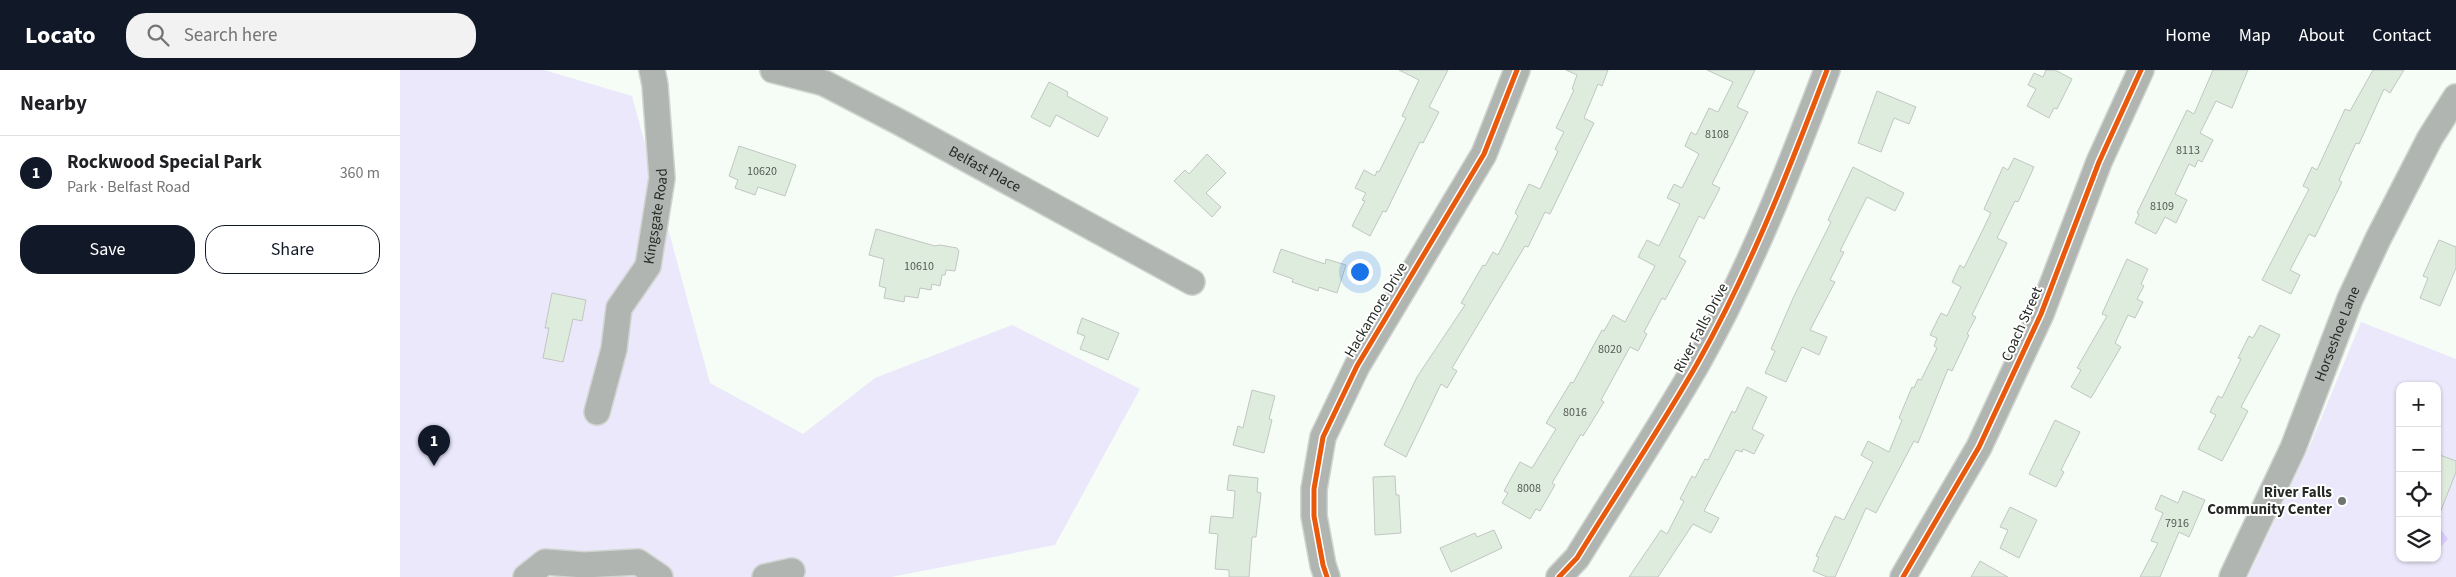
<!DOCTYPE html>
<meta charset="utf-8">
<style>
body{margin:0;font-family:"Source Sans 3",sans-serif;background:#f2f2f2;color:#202124}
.controls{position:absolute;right:15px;bottom:15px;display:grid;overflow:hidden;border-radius:10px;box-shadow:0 1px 4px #0004}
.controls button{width:45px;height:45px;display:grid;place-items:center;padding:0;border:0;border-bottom:1px solid #e0e0e0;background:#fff;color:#202124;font:25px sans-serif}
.you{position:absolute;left:959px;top:201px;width:18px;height:18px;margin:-12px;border:4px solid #fff;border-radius:50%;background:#1a73e8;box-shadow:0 0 0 8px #1a73e833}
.badge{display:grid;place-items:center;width:32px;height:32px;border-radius:50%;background:#111827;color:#fff;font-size:16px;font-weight:700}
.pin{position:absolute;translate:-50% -41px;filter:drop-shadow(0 1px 2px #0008)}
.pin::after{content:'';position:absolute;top:26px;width:18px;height:15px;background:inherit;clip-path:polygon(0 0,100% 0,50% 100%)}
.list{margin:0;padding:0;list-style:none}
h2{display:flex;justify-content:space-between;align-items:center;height:65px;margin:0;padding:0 20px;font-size:21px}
h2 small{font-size:16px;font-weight:400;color:#757577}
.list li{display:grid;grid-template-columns:32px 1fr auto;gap:15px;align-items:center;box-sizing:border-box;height:75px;padding:0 20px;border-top:1px solid #e0e0e0}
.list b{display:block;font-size:19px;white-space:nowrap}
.list p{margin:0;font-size:16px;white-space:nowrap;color:#757577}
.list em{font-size:16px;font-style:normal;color:#757577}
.actions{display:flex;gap:10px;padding:15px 20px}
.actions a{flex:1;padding:11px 0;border:1px solid #111827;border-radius:20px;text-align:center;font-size:18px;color:#111827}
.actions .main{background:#111827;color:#fff}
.icon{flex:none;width:28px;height:28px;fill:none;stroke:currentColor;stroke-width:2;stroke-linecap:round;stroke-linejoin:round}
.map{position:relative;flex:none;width:2056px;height:507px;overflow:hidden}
header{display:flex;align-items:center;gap:30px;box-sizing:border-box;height:70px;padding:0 25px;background:#111827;color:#fff}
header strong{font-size:24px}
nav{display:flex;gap:28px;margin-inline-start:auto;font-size:18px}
.search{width:350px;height:45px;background:#f2f2f2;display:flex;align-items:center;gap:12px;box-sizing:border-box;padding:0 18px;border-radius:20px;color:#757577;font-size:19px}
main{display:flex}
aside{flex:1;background:#fff}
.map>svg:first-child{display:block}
.green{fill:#eae8fa;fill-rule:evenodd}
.water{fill:#d9cefc}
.building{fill:#deecde;stroke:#c1c6c1}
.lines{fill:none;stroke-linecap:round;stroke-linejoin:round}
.minor-casing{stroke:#d1d5d1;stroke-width:28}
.minor{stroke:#b1b5b1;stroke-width:25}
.cycleway-casing{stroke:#fff;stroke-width:8}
.cycleway{stroke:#e8590c;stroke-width:5}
.poi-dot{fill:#6e746e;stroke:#fff;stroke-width:2}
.labels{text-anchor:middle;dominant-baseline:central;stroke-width:4;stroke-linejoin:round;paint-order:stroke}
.number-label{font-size:12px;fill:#535a53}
.street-label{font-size:15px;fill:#252a25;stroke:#fff}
.poi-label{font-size:15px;font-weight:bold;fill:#252a25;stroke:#fff;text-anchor:end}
</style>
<header>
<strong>Locato</strong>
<div class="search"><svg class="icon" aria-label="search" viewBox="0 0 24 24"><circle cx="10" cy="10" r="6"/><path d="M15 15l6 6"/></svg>Search here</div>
<nav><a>Home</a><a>Map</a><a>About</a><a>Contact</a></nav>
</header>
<main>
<aside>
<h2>Nearby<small></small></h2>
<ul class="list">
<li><span class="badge">1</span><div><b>Rockwood Special Park</b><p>Park · Belfast Road</p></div><em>360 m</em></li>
</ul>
<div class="actions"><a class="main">Save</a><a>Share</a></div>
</aside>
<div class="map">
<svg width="2056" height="507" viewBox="0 0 2056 507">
<rect width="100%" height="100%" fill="#f6fcf6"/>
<path class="green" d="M0,0H144L232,26L310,313L403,364L475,308L612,255L740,319L655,475L491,507H219L153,481L122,507H0Z
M1961,252L2056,289V507H1848L1911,373ZM2000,316H2037V488H2000Z"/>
<path class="water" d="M2042,461L2048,469L2037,481V463Z"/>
<path class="building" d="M999,0H1048L1029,37L1039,42L1023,73L1020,72L986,142L983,141L970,166L952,156L965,131L962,130L966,123L955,118L964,100L975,106L977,101L979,102L1006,48L1002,46L1019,10Z
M1166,0H1208L1202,16L1198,14L1184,48L1194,53L1150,144L1145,142L1128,177L1125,176L1052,298L1057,301L1047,318L1041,314L1006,387L984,375L1017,307L1065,235L1061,233L1083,195L1085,196L1093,182L1098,185L1118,146L1115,143L1129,114L1140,119L1158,81L1155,79L1164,62L1156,58L1174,20L1172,19L1177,5Z
M1307,0H1355L1337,37L1348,42L1312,114L1320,118L1304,149L1299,146L1279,187L1286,191L1265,230L1262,228L1244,262L1247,264L1238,281L1230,277L1201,330L1204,332L1183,366L1181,364L1152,413L1155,415L1140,441L1136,439L1130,449L1102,433L1108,423L1104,421L1120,392L1132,398L1156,359L1146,353L1171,312L1173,313L1202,260L1204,261L1213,245L1225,252L1255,196L1238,187L1247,170L1259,176L1280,134L1267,128L1274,114L1282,118L1299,84L1285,76L1291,62L1296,65L1309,38L1318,42L1333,12Z
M1646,0H1655L1672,9L1657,39L1654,38L1649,48L1627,36L1636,19L1628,15L1634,3L1643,7Z
M1813,0H1848L1832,38L1816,31L1800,63L1813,70L1802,92L1798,90L1795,97L1789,94L1775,124L1787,130L1776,153L1765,147L1756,164L1735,153L1739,144L1737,143L1787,40L1794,44Z
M1973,0H2004L1990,23L1984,19L1959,74L1956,73L1939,110L1942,112L1915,167L1909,164L1890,200L1900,205L1891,224L1862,210L1909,119L1903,116L1912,97L1917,100L1945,39L1950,41Z
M649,12L668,22L667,26L708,48L698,67L656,45L650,57L631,47Z
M1477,21L1516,37L1509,54L1494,48L1481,82L1458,73Z
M339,76L396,95L385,126L358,117L355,125L335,118L338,110L329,106Z
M807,84L826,103L806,123L821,137L812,147L774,111L785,100L789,104Z
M1614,88L1634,97L1618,132L1615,131L1597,168L1607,173L1572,245L1576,247L1567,264L1569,265L1552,301L1548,299L1518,373L1514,371L1476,443L1466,438L1435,507H1427L1413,501L1419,487L1416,486L1435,446L1444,450L1473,392L1461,385L1468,371L1489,382L1502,350L1499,348L1512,317L1514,318L1518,309L1521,310L1537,278L1534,276L1537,268L1530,265L1541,243L1547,246L1561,217L1552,212L1560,195L1564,198L1591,143L1584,139L1603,97L1608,100Z
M1453,97L1504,123L1495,141L1467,127L1440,181L1444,182L1430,210L1435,212L1410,260L1427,267L1419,285L1402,277L1386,312L1365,303L1375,281L1371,279L1394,226L1431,152L1428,150Z
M476,159L535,176L540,175L557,178L559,181L555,201L546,200L545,205H542L540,216L532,214L531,220L520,218L518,228L505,226L504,232L484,228L486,218L479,216L484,189L469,185Z
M2039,170L2056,177V198L2040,236L2020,228L2028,208L2023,206Z
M881,179L925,194L926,189L946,195L937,223L919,217L918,221L892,212L893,209L873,202Z
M1727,189L1748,199L1741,214L1744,216L1737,229L1743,232L1735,248L1728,245L1715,273L1721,277L1691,328L1671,317L1681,300L1677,298L1707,246L1702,244Z
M152,223L186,230L182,251L173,249L163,292L143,288L149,258H145Z
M682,248L719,263L708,290L680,279L685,266L677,263Z
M1860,255L1880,265L1841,337L1848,341L1822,391L1798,379L1816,345L1810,342L1818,326L1822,328L1841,289L1838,288L1849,266L1853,268Z
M1347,317L1367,327L1352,359L1364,365L1354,384L1343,379L1342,382L1336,380L1304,441L1319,448L1311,463L1293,454L1258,507H1229L1261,460L1267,464L1284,431L1280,429L1292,406L1295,408L1305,389L1308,390L1332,341L1335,343Z
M852,320L875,326L869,349L872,350L864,383L833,375L838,356L843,358Z
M1655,350L1680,362L1661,400L1664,402L1656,417L1629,404Z
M2037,384L2056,391V402L2038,448Z
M829,405L858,408L857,422L861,423L856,467H852L849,507H829V500L815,499L818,464L809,463L811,446L833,448L835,421L827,420Z
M995,406L996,425H999L1001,463L975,465L973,407Z
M1783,421L1805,430L1789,467L1779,462L1760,507H1740L1758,473L1751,471L1763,443L1755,439L1761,425L1778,433Z
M1610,437L1637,450L1619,488L1600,478L1608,460L1600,457Z
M1094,460L1102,478L1051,502L1040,478L1075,463L1077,467Z
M1580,491L1608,507H1571Z"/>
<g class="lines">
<g class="minor-casing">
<g id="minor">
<path id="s1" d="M373,0L424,13L501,53L792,212"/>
<path id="s2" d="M197,342L214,279L219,238L248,196L262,108L255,15L252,0"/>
<path d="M126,507L145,492L184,495L238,492L260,507"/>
<path d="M365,507L392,501"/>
<path d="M927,507L923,495L914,446V419L923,367L957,296L1084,84L1117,0"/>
<path d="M1159,507L1177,488C1217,423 1259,360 1297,294C1350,200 1389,100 1427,0"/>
<path d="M1503,507L1579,377L1641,244L1699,92L1741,0"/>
<path id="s3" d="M1832,507L1893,378L1950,229L1978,169L2030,68L2056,27"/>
</g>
</g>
<use href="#minor" class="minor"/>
<g class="cycleway-casing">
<path id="cycleway" d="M927,507L923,495L914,446V419L923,367L957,296L1084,84L1117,0
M1159,507L1177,488C1217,423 1259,360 1297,294C1350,200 1389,100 1427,0
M1503,507L1579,377L1641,244L1699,92L1741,0"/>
</g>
<use href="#cycleway" class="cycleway"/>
</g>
<circle class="poi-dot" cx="1942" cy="431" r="5"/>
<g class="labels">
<g class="number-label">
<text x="1317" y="64">8108</text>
<text x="1788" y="80">8113</text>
<text x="362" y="101">10620</text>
<text x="1762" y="136">8109</text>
<text x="519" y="196">10610</text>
<text x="1210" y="279">8020</text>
<text x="1175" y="342">8016</text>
<text x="1129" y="418">8008</text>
<text x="1777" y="453">7916</text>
</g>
<g class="street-label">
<text stroke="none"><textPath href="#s1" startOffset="235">Belfast Place</textPath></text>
<text stroke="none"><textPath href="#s2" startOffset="208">Kingsgate Road</textPath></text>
<text transform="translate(976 240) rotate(-59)">Hackamore Drive</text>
<text transform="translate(1622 254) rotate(-66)">Coach Street</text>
<text transform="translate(1301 258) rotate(-62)">River Falls Drive</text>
<text stroke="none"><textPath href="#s3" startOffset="265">Horseshoe Lane</textPath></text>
</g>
<g class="poi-label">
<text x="1932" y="422">River Falls<tspan x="1932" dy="17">Community Center</tspan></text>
</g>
</g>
</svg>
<div class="controls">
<button>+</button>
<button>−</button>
<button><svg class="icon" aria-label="locate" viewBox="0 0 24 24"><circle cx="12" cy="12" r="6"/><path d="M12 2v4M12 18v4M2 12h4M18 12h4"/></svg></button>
<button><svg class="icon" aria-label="layers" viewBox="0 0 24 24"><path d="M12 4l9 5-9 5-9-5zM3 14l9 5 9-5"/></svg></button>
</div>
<div class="you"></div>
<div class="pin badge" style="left:34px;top:396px">1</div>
</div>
</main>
